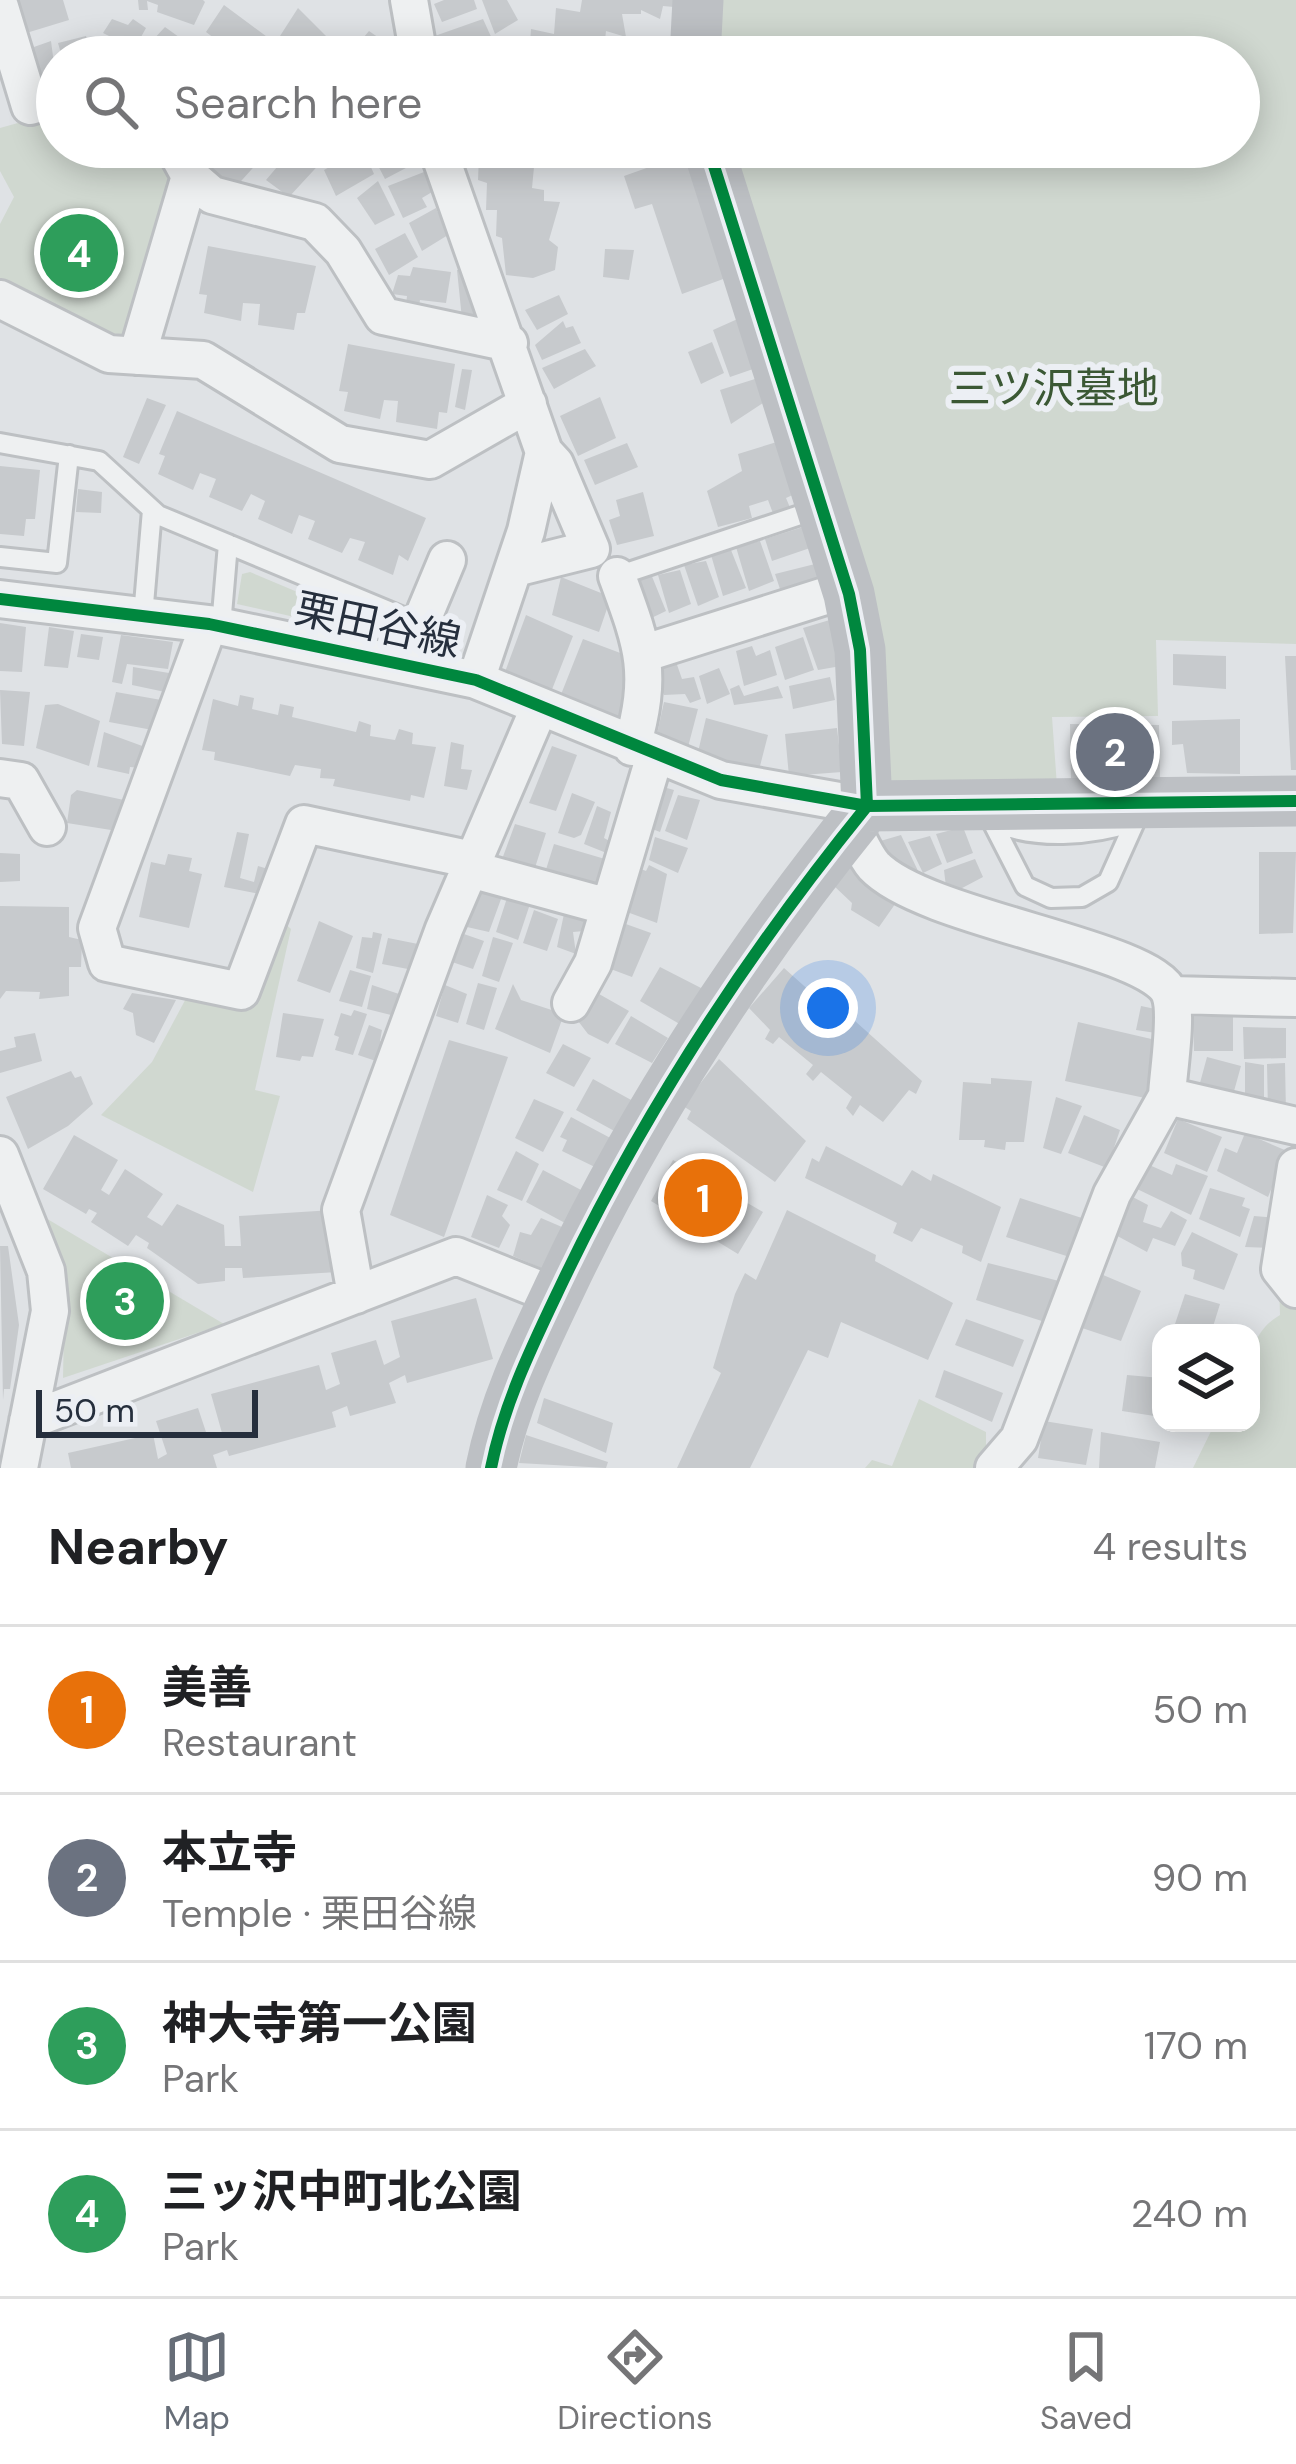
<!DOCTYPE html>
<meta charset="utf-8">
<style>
body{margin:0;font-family:"DM Sans","Noto Sans JP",sans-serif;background:#f6f6f6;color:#202124}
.controls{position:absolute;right:36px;bottom:36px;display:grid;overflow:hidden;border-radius:24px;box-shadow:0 6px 30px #0003}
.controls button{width:108px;height:108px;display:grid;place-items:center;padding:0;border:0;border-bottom:3px solid #e0e0e0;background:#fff;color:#202124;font:60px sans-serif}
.scale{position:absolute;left:36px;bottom:30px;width:222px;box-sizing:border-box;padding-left:12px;border:6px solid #262f3d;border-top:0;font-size:33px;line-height:42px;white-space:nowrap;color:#262f3d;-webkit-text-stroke:9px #eceff4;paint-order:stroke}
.you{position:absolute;left:828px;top:1008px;width:42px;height:42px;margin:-30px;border:9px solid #fff;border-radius:50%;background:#1a73e8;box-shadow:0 0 0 18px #1a73e833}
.badge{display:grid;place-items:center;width:78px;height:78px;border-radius:50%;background:#676e78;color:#fff;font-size:39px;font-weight:700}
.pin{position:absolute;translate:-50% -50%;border:6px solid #fff;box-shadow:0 3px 12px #0006}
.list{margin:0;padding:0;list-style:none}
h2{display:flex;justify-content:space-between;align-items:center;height:156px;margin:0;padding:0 48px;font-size:51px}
h2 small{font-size:39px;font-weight:400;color:#757577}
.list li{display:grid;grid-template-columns:78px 1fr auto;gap:36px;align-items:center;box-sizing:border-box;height:168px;padding:0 48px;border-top:3px solid #e0e0e0}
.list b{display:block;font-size:45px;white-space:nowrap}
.list p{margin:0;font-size:39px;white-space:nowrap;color:#757577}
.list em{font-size:39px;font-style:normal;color:#757577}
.icon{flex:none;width:66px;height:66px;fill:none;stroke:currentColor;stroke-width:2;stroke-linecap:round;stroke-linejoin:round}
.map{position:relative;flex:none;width:1296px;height:1468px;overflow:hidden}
.search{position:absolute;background:#fff;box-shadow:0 6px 30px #0003;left:36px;right:36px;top:36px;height:132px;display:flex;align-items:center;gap:30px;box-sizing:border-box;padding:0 42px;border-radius:66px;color:#757577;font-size:45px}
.sheet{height:828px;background:#fff}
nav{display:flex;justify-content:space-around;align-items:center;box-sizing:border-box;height:168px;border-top:3px solid #e0e0e0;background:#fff;font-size:33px;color:#757577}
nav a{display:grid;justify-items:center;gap:6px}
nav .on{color:#676e78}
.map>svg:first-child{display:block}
.green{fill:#d0d8d0}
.building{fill:#c7cacd}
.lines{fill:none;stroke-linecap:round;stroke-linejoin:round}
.lane-casing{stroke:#bdc0c3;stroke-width:24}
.street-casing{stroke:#bdc0c3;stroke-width:42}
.lane{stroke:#eef0f1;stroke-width:18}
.street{stroke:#eef0f1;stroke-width:36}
.secondary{stroke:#bdc0c4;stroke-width:51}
.cycleway-casing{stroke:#eceff4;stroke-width:20}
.cycleway{stroke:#00873e;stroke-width:12}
.labels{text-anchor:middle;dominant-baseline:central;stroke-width:12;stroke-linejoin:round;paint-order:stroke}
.park-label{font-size:42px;fill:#3b5834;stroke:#eceff4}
.street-label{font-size:42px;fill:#262f3d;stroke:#eceff4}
</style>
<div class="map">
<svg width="1296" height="1468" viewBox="0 0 1296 1468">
<rect width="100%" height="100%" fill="#dfe2e5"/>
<path class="green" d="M719,0H1296V644L1156,640L1158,716L1052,717L1057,786L889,781L726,147H1239V57H711Z
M57,112V147H164L181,178L124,340L0,283V224L14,197L0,171V128Z
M250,572L383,628L382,637L237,604L242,574Z
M280,919L291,929L255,1090L280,1096L253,1192L101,1115L152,1062L190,991L247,1003Z
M44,1217L224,1324L63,1378L65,1277Z
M1279,1284L1296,1302V1468H1193L1215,1423H1251C1251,1382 1240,1338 1280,1315Z
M919,1399L986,1432V1451L975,1468H865L872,1460L892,1466Z"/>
<path class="building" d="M13,0H63L69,20L23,34Z
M138,0H203L205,2L194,25L157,12L158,5L147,1L148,10H139Z
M444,0H474L477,9L442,22L434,4Z
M482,0H507L518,20L495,34Z
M582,0H676L674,7L663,6L660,19L641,10V14H622L626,37L606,31L605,40L593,41L590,56L529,57L531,29L554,34L556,8L580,12Z
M224,5L274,42L263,57H239L206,32Z
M298,8L326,36L309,57L280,36Z
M112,19L128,25L133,19L146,28L130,57H112L117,40L103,33Z
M483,19L493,41L449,57H443L438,45L431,48L429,38Z
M165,27L197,50L191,57H137Z
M369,31L392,47L397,57H347Z
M86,36L92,57H62L58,43Z
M51,41L57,87L45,91L31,48Z
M227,147H251L262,158L233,190L216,173L209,182L196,162L210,149L216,156Z
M294,147H310L325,158L289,197L266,180Z
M362,147L374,174L336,196L324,170L344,159L341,149Z
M395,147H416L423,159L385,179L374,158Z
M467,147L541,149L539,162L529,166L534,167L532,188L544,190V201L560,202L549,240L558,247L555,270L533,278L506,275L502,238L496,236L497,210H486L487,183L478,180L479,156L467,154Z
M686,154L726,278L682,294L652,204L635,209L624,176Z
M424,172L432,192L422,198L427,207L403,218L388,186Z
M378,181L395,215L375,225L357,198Z
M436,208L448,235L422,251L409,223Z
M405,233L418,257L389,275L375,249Z
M208,246L316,266L305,313H297L294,330L258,325L260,304L243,303L241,321L204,313L207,295L199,294Z
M605,249L634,250L629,280L603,277Z
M413,267L451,272L446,303L420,300L419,306L406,305L407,296L392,294L398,275L410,276Z
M469,269L487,312L462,319L457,270Z
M559,295L568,314L537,330L525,310Z
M742,317L759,367L730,377L713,330Z
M563,321L566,328L573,326L581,343L542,360L535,345Z
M712,342L724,373L701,384L688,352Z
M348,344L455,364L447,413L439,412L437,429L396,422L398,401L384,400L380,419L344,411L348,392L339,391Z
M585,349L596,366L554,389L542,368Z
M462,369L472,370L465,410L455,407Z
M755,379L763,403L731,424L720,390Z
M600,397L616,438L578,456L560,416Z
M147,398L166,405L139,464L123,457Z
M177,411L426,518L408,561L399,555L393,575L358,560L365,542L350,538L342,553L308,539L315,521L299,515L292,534L258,519L265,501L251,494L242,511L209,497L216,479L200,473L193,490L158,474L165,456L159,454Z
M780,441L797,493L786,498L791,510L774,516L768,500L749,506L752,518L718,527L707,491L742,471L738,454Z
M627,443L638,467L595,485L584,460Z
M0,466L40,470L35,519H26L24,536L0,534Z
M78,489L102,492L101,513L76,512Z
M643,492L654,536L617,545L609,520L620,516L616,500Z
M803,527L810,548L772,561L765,539Z
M760,541L774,581L749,591L736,547Z
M731,550L746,588L723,596L711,555Z
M706,561L719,597L698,606L684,565Z
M823,562L829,583L783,598L775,574Z
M680,570L691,604L669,613L658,575Z
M651,574L666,611L643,622L629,580Z
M561,577L611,597L599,632L552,615Z
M526,615L573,636L551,692L505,672Z
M833,619L841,666L818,670L803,628Z
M0,623L26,627L22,672L0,671Z
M49,627L74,631L68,668L44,666Z
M81,634L103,637L99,660L77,657Z
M121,635L173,642L168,669L127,664L122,684L112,682Z
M803,637L814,670L785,680L775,647Z
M583,639L639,660L633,725L560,697Z
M752,646L756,656L770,650L777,675L744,686L736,651Z
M1173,654L1226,656V689L1173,685Z
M1285,656H1296V770H1291Z
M675,659L682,679L694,677L701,699L690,703L685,694L664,695L653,665Z
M133,667L175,674L170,693L132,685Z
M719,668L730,694L707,704L699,676Z
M830,677L835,700L793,709L789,686Z
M739,685L744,696L778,686L783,698L734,705L730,689Z
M0,690L30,692L24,746L2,744Z
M116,692L167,701L158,731L109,722Z
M240,695L254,698L252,709L278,715L280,704L294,707L292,717L356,732L359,721L371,725L370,736L395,740L399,729L413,733L412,744L436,747L424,798L411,795L410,801L333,786L335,779L320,778L321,769L295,765L290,776L214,760L215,752L202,750L213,699L238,706Z
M664,702L698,709L688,747L656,739Z
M58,704L100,721L89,766L36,748L45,705Z
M706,718L768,735L759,770L698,752Z
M1240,719V774L1187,773L1183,744L1172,745V721Z
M1070,724L1159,725L1160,780L1071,783Z
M837,728L842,772L789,776L785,734Z
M104,732L145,747L141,768L130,767L129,774L97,767Z
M451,742L464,745L461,769L472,770L467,790L444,786Z
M552,746L577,755L556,811L529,803Z
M656,785L674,790L660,832L642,825Z
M77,790L124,800L111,830L67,823L71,795Z
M572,793L595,802L581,835L574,838L558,833Z
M678,795L700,800L687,840L665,831Z
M597,806L611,812L604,838L615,844L609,854L584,844Z
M515,824L546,833L533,874L501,862Z
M963,827L973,853L947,863L936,834Z
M237,832L249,834L240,878L254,882L258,866L275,871L265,895L224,887Z
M901,835L919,873L906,878L877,842Z
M930,836L942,864L923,873L908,842Z
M655,837L688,848L678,873L649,860Z
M554,844L605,859L593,895L543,879Z
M1259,852H1296L1293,933L1259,934Z
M0,853L20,854V881L0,882Z
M168,854L192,858L189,871L202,874L189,928L139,917L151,862L165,865Z
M975,859L983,877L947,896L944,870Z
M852,860L900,897L879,927L851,910L852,903L833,885Z
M649,865L667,874L657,923L627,912L632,900L623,895L633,866L646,871Z
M483,880L505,888L489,932L467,927Z
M507,898L530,904L518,940L496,932Z
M0,906L69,907V937L82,940L81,967H69V996L39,999L40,992L6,991L0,999Z
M534,910L558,919L547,951L523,943Z
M564,914L586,922L584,931L573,932L576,954L557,947Z
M319,921L353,936L330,993L297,981Z
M623,923L651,933L632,977L600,965Z
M373,932L382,934L373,973L356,968L362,937L372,938Z
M461,933L484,941L473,969L452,962Z
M493,937L513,943L499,982L482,976Z
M388,938L418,944L413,970L382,964Z
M660,967L703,989L683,1026L640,1001Z
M784,968L831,1010L836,1004L922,1081L916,1094L909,1090L883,1122L860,1105L853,1116L846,1108L852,1097L821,1072L813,1081L806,1074L813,1065L779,1037L773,1044L765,1039L770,1030L749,1008Z
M350,970L371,976L362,1007L339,1001Z
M478,983L497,988L484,1030L466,1024Z
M513,984L521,1000L564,1014L550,1053L495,1029Z
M372,985L405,996L399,1017L367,1009Z
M445,985L467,994L458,1023L436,1016Z
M592,990L629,1011L608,1044L588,1034L575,1017Z
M132,993L176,1000L154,1043L136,1035L133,1013L123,1009Z
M1141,1006L1160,1010L1156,1033L1136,1030Z
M354,1010L367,1014L353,1055L335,1050L339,1037L334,1035L341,1013L351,1016Z
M283,1013L324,1019L313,1057L302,1056L300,1061L276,1057Z
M631,1016L668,1038L652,1063L615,1044Z
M1233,1016V1051H1194L1193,1017Z
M1078,1022L1160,1041L1145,1098L1065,1081Z
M369,1025L382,1030L380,1041L394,1047L388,1065L358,1055Z
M1243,1027L1286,1028V1058L1244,1059Z
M35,1033L42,1061L0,1073V1051L16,1047L14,1037Z
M449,1040L508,1057L444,1237L390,1215Z
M563,1044L591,1058L574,1087L546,1073Z
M1207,1057L1241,1066L1231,1102L1197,1094Z
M719,1059L806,1141L775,1182L687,1119L691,1111L683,1106Z
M1245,1062L1264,1065V1106H1245Z
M1285,1063L1286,1112H1268L1267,1064Z
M71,1071L75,1078L81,1076L93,1104L68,1126L28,1149L6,1097Z
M991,1078L1032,1081L1024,1142H1006L1005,1150L984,1147L985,1140H959L963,1082L991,1084Z
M593,1079L633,1101L618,1133L576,1110Z
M1056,1097L1082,1106L1061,1154L1043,1148Z
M534,1099L564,1112L543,1152L515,1138Z
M1084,1115L1120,1130L1107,1168L1068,1153Z
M571,1117L616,1141L601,1170L562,1151L567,1140L560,1137Z
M1178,1119L1222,1137L1207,1172L1164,1153Z
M1245,1133L1287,1151L1268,1197L1217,1171L1225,1148L1237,1153Z
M74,1135L118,1160L101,1190L109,1195L125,1169L163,1194L147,1217L162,1226L177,1204L224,1225L225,1246H241L239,1216L333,1210L337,1272L243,1278L242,1268H225V1281L198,1284L147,1248L149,1243L136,1235L128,1246L91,1222L97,1213L89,1209L86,1214L43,1189Z
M826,1146L902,1186L912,1170L931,1181L933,1174L1001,1207L981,1262L962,1253L963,1246L921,1228L912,1242L893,1233L897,1223L805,1178L812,1158L819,1162Z
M516,1151L539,1164L522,1201L497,1190Z
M673,1160L763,1212L738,1254L651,1201Z
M1147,1164L1172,1175L1176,1164L1208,1176L1191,1215L1135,1188Z
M543,1170L583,1191L565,1223L526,1202Z
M1210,1188L1245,1198L1242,1206L1250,1209L1240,1237L1199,1219Z
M1127,1194L1148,1205L1143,1222L1161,1228L1171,1211L1187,1220L1175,1246L1153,1238L1147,1252L1110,1232Z
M487,1195L508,1205L502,1216L510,1225L499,1248L471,1237Z
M1020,1198L1085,1219L1073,1258L1006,1237Z
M787,1210L876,1255L875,1261L953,1303L928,1360L841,1322L828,1358L808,1350L750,1468H677L721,1373L713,1368L735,1294L745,1273L756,1280Z
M1254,1216L1277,1218L1272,1248L1245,1247Z
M541,1218L562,1227L541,1268L513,1256L520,1232L531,1235Z
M1192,1232L1238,1254L1224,1290L1193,1279L1195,1270L1182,1266L1181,1253Z
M0,1246H8L19,1325L10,1389H4L3,1400Z
M988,1263L1059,1281L1045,1322L976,1300Z
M1096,1272L1141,1291L1121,1341L1073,1325Z
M1185,1294L1220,1304L1211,1333H1172Z
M476,1298L493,1359L407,1383L405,1375L389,1383L396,1403L350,1416L347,1406L332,1412L336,1427L229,1456L227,1450L213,1455L217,1468H71L68,1453L153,1434L158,1459L167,1454L156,1421L198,1408L208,1438L222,1433L211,1394L319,1365L326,1390L340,1384L331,1353L376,1340L384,1365L400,1357L391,1321Z
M966,1319L1024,1340L1013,1367L955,1345Z
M944,1370L1003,1393L992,1422L935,1397Z
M1127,1375L1161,1378V1417L1122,1411Z
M544,1398L613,1423L606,1453L537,1423Z
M1044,1421L1093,1429L1086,1465L1038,1458Z
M1101,1432L1160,1442L1155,1468H1099Z
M526,1435L608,1462L606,1468L519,1463Z"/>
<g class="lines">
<g class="lane-casing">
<path id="lane" d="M0,443L99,461L158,515L420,624
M0,557L57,563L69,455
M611,572L617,576L818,509
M143,616L152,510
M221,626L228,544
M986,810L1025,886L1051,898L1082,897L1108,882L1142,806
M995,822C1034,840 1092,836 1132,822"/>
</g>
<g class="street-casing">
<path id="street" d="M409,0L419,57
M0,7L30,106L57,98
M174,147L190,176L212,195L315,222L343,251L383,316L509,343
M437,147L544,452L526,531L476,680
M0,299L109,354L203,360L340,444L430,460L528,404
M137,356L190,176
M515,568L591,549L555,464L544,452
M617,576C643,647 653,672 632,747
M0,599L209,624L476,680L721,780L867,806
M209,624L97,928L107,963L241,991L304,824L473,860
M642,654L847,589
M404,663L447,560
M0,778L21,781L47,827
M851,826C858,838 865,856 874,866C925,920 1153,947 1170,994C1178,1014 1168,1073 1167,1096L1296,1126
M470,869L609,907
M1171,995L1296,998
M571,1003L593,963L655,755
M0,1155L46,1271L50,1311L19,1468
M1296,1167L1280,1269L1296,1289
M356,1295L341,1210L444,929L540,706
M28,1421L456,1256L556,1296
M994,1468L1019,1439L1112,1194L1167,1096"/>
</g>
<use href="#lane" class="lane"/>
<use href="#street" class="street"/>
<path class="secondary" d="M695,57L698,0
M867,806L1296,801
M491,1468C504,1402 534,1342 563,1281C645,1109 747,954 867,806L860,650L849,594L708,147"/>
<g class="cycleway-casing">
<path id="cycleway" d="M0,599L209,624L476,680L721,780L867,806L1296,801
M491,1468C504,1402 534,1342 563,1281C645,1109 747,954 867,806L860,650L849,594L708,147"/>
</g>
<use href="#cycleway" class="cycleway"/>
</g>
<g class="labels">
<g class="park-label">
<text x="1054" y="388">三ツ沢墓地</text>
</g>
<g class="street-label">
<text transform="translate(378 625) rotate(12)">栗田谷線</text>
</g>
</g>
</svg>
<div class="controls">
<button><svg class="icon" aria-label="layers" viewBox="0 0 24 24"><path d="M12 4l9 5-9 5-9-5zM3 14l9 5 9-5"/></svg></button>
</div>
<div class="scale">50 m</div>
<div class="you"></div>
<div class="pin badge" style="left:703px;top:1198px;background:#e8710a">1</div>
<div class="pin badge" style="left:1115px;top:752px;background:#6b7280">2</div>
<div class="pin badge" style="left:125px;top:1301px;background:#2e9e5b">3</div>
<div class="pin badge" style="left:79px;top:253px;background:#2e9e5b">4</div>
<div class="search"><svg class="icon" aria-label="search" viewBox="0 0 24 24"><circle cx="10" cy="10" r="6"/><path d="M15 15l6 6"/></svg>Search here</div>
</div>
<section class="sheet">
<h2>Nearby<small>4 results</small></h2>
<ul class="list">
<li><span class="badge" style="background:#e8710a">1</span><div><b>美善</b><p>Restaurant</p></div><em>50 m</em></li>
<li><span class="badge" style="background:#6b7280">2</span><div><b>本立寺</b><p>Temple · 栗田谷線</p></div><em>90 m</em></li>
<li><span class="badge" style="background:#2e9e5b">3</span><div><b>神大寺第一公園</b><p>Park</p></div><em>170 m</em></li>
<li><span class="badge" style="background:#2e9e5b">4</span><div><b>三ッ沢中町北公園</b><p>Park</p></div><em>240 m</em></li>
</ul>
</section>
<nav>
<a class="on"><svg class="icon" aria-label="map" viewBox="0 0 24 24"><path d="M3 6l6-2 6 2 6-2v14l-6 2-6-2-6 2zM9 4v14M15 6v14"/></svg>Map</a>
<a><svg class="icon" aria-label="directions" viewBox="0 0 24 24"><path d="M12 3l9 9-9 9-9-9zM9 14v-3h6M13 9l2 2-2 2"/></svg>Directions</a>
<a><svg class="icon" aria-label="saved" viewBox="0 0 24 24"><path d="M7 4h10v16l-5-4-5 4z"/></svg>Saved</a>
</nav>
